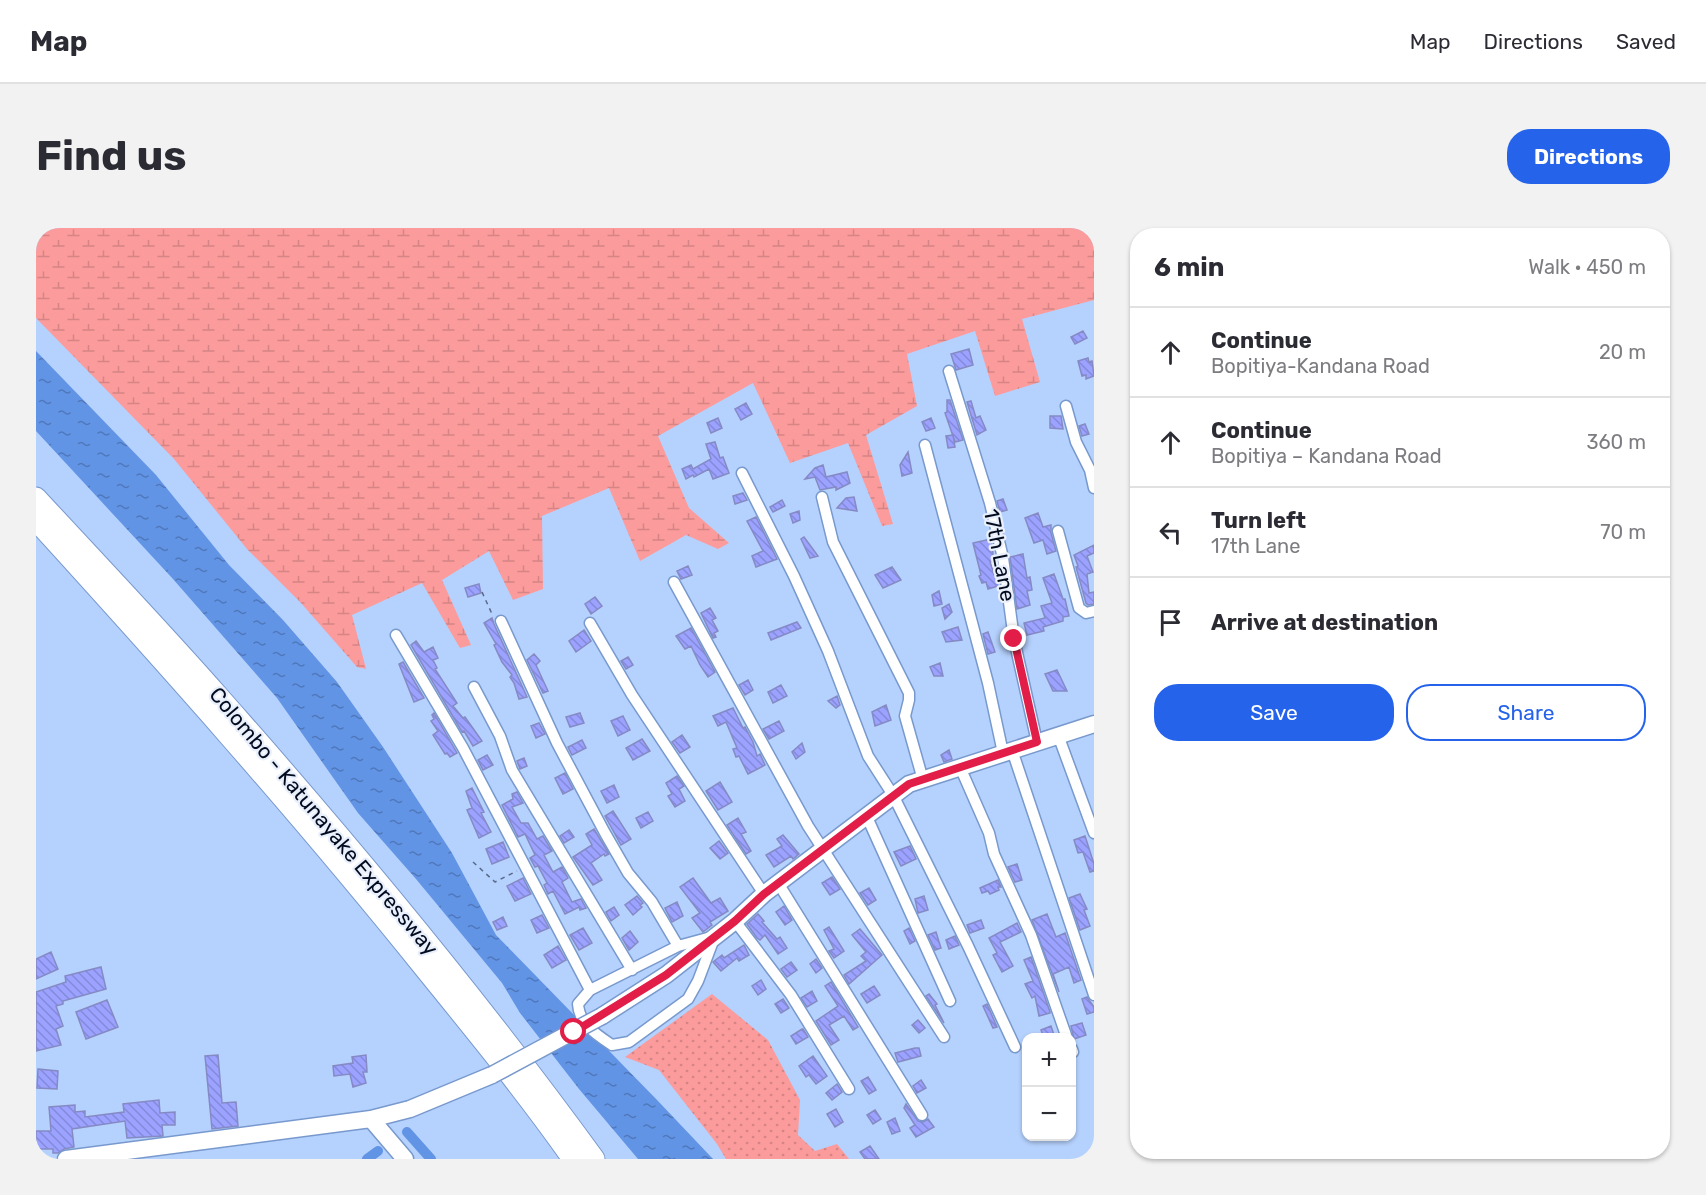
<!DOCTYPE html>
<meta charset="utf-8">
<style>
body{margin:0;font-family:Rubik,sans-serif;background:#f2f2f3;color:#2b2b33}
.controls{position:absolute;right:18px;bottom:18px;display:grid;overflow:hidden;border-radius:12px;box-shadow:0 2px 4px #0004}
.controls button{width:54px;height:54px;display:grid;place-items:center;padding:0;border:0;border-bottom:2px solid #e1e1e2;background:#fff;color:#2b2b33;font:30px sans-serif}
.stop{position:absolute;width:18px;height:18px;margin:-14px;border:4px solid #e11d48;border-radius:50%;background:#fff}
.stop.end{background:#e11d48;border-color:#fff;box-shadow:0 2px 6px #0008}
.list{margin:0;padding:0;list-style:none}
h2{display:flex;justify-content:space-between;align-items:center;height:78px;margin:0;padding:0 24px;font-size:26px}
h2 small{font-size:20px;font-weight:400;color:#7c7c81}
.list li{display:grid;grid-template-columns:39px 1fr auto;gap:18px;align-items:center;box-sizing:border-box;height:90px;padding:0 24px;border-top:2px solid #e1e1e2}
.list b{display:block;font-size:22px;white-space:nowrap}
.list p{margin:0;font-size:20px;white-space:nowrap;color:#7c7c81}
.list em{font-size:20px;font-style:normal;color:#7c7c81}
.actions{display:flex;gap:12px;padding:18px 24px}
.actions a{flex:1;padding:14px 0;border:2px solid #2563eb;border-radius:24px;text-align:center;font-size:21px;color:#2563eb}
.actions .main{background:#2563eb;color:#fff}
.icon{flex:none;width:33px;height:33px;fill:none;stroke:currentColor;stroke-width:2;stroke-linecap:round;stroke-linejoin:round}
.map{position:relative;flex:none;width:1058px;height:931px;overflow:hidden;border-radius:24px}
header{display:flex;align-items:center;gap:36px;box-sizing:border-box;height:84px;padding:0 30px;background:#fff;border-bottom:2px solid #e1e1e2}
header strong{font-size:28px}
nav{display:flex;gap:33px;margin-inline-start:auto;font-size:21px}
.intro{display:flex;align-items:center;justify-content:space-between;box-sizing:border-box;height:144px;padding:0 36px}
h1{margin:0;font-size:42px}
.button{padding:15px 27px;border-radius:24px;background:#2563eb;color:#fff;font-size:21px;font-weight:700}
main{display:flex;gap:36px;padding:0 36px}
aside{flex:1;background:#fff;border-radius:24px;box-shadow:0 2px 4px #0004}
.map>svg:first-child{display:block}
.grass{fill:url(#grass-dots)}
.wetland{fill:url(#wetland-marsh)}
.water{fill:url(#water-ripples)}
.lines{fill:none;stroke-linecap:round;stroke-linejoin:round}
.canal{stroke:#6294e6;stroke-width:10}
.building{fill:url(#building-back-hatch);stroke:#858ac4;stroke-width:1.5}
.street-casing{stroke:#7899cd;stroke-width:13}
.secondary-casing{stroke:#7899cd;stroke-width:19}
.highway-casing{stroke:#7899cd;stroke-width:23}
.path{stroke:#586a89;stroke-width:1.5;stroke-dasharray:4.5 4.5;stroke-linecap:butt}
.street{stroke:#fff;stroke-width:10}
.secondary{stroke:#fff;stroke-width:16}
.highway{stroke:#fff;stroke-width:21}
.secondary-bridge-casing{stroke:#7899cd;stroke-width:19;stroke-linecap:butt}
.secondary-bridge{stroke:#fff;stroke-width:16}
.route{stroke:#e11d48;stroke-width:8}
.labels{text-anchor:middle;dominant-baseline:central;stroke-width:4.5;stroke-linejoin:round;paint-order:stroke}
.street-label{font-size:21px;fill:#030c1f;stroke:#e9f0fc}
</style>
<header>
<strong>Map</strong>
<nav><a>Map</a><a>Directions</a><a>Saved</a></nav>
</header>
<div class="intro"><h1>Find us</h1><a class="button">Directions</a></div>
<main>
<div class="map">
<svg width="1058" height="931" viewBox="0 0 1058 931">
<defs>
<pattern id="grass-dots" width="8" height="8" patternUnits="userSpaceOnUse" patternTransform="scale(1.5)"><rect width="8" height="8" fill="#fc9b9b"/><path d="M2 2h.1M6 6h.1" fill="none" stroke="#d68485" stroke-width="1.8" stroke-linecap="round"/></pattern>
<pattern id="wetland-marsh" width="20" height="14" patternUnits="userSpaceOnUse" patternTransform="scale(1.5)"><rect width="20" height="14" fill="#fc9b9b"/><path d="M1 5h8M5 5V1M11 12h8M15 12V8" fill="none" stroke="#d68485"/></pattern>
<pattern id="water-ripples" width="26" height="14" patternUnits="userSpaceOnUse" patternTransform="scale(1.5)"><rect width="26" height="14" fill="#6294e6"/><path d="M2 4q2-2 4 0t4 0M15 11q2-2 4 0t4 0" fill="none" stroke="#4f77ba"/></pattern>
<pattern id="building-back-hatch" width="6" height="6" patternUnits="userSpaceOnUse" patternTransform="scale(1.5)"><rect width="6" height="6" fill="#9ba2ff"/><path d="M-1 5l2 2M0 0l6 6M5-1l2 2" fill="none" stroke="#848ada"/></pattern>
</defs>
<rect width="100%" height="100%" fill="#b5d1fd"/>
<path class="grass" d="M676,766L732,812L764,872L762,907L779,923L801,916L813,931H690L681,916L623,842L589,829Z"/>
<path class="wetland" d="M0,0H1058V72L986,91L1004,154L959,168L939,103L871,126L881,178L830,207L857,296L846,298L812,215L754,235L717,155L622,208L653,280L693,315L682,321L650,307L604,333L573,260L506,288L507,361L477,372L453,323L406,352L435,417L424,420L386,355L316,387L330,441L321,439L265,375L211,321L138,231L0,90Z"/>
<path class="water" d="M0,123L120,247L193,337L247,392L301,454L347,519L416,625L460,707L622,873L677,931H602L543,861L484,785L466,755L380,651L322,585L241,470L137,351L0,203Z"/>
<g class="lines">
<path class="canal" d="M371,904L395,931
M331,931L342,923"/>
</g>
<path class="building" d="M1047,103L1051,110L1039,116L1035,109Z
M933,121L937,137L920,142L915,126Z
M1052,130L1053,134L1056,133L1058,148L1050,151V147L1046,148L1042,133Z
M911,172H914L927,212L919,214L909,185L911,184Z
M935,173L940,190L944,188L950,202L941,207L931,174Z
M710,175L716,186L705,192L699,181Z
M1014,188H1025L1027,201L1014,200Z
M682,190L686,200L675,205L671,195Z
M895,190L899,200L890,203L886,194Z
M1049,196L1053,206L1046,208L1043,198Z
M917,207L919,219L912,220L910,208Z
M679,214L684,230L687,229L693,245L677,251L673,241L658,249L657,247L650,251L646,241L655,237L657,241L675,231L670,216Z
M872,224L876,245L866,248L864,237Z
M787,237L790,249L811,244L814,255L800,262V259L784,262L779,249L769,251L779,240Z
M707,265L711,272L699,276L697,268Z
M818,269L821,283L801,280L810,270Z
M967,271L971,282L964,284L961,273Z
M746,272L749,278L737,284L734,279Z
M763,283L764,292L757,295L754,286Z
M1002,285L1007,299L1015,297V305L1020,323L1011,326L1007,312L998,315L989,290Z
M720,289L741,331L720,339L716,328L727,323L711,293Z
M768,309L782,328L774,330L765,311Z
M955,311L958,333L954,334L962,358L952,361L950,354L946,355L943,348L945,347L937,315Z
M1058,317V325L1051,328L1057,344L1051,346L1053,365L1058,364V376L1052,377L1050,375L1040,339L1042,338L1038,327Z
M987,326L991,350L994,349L996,362L991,363L994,377L981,381L974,329Z
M652,338L656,347L645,351L641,343Z
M856,339L865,352L847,360L839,347Z
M1018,346L1027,371H1029L1033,388L1027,389V393L1007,399L1008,403L991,407L988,395L1009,390L1005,378L1016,375L1007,350Z
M443,356L445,365L432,369L429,360Z
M903,363L906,376L898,378L896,367Z
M559,369L566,378L555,386L549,376Z
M913,376L916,384L909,391L906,380Z
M674,380L680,390L676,392L682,403L678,405L680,409L677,410L665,385Z
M456,390L458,396L491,469L483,471L478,455L474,449L476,447L466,434L458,417L460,416L448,395Z
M761,394L765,400L735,412L732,405Z
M922,399L926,412L910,414L906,404Z
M655,400L679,444L672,449L664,437L655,418L649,421L640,408Z
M548,402L555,413L540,424L533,413Z
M952,404L959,424L952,426L947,406Z
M380,413L388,424L397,419L402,430L397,432L401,440L399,441L421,475L417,478L427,490L429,489L446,513L437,518L428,503L426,504L375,417Z
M498,426L504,433L500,437L512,463L507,465L491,432Z
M592,429L597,437L590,441L585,433Z
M367,434L388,470L378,474L363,436Z
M904,435L907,448H898L894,439Z
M1021,442L1031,463H1017L1009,446Z
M712,452L717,462L709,467L703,457Z
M745,457L751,468L737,475L732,464Z
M801,468L804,477L800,480L792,473Z
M850,477L855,492L839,498L836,484Z
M697,480L707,500L709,499L717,514L721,528L724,526L729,537L712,546L703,528L700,529L697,521L701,520L690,494L682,498L677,488Z
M398,485L421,525L414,529L411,525L409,526L397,507L402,503L395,493L398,491L396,487Z
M544,485L548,495L534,499L530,489Z
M587,488L594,502L582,508L575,493Z
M743,493L748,503L733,511L727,501Z
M503,495L509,506L500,510L495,498Z
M646,507L654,519L644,525L636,514Z
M606,511L614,523L597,532L590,520Z
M546,512L550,520L536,527L532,519Z
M766,515L769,524L760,531L756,524Z
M913,522L916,531L908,534L905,527Z
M451,527L457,537L447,542L442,532Z
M488,530L491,538L484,541L481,533Z
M529,545L537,561L527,566L519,550Z
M641,548L648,558L643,561L649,573L639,579L632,568L636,566L630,555Z
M684,554L696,574L682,582L670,563Z
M578,557L583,569L571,575L565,563Z
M436,560L448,584L445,585L455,604L443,610L431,582L436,580L430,563Z
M481,564L487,575L476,579L485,595H492L501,611L507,608L516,623L508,627L517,644L526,639L532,650L526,654L536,674L545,671L550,680L544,682L543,679L529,686L517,663L512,666L508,657L511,655L502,638L499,639L494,630L499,627L489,606L482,609L466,577L477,571L476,566Z
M577,583L595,611L585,617L569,588Z
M612,584L617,593L605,600L600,590Z
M702,590L710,604L705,606L715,623L710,626L691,597Z
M558,601L573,626L569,628L568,626L555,635L566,652L557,657L537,629L556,617L550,606Z
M533,602L538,609L528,615L524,608Z
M747,607L763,626L757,631L755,628L738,639L730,627L746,618L741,611Z
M1049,608L1058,636V643L1054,644L1047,624L1042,625L1038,612Z
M683,613L692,625L684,631L674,620Z
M467,614L473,629L456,636L450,621Z
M874,618L880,631L865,638L858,624Z
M981,636L986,652L979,654L972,639Z
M796,649L804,661L794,667L786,655Z
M487,650L495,666L479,673L471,658Z
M657,650L675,675L684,670L692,683L674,694L676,697L667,704L656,690L664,685L644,659Z
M962,652L965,659H962L963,662L954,666L952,663L946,665L944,660Z
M833,660L840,672L832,677L824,665Z
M1044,666L1051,681L1048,682L1054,698L1044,702L1033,670Z
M601,668L607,675L604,677L606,679L597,687L589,677Z
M888,668L892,682L882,685L879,671Z
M641,674L647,688L636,694L629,680Z
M748,678L756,692L749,697L740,684Z
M578,679L583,687L575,693L570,684Z
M722,686L728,693L726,694L741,711L744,709L751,720L742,726L729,707L724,712L721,710L711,696Z
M1011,686L1020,709L1029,705L1045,752L1038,755L1033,739L1017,746L1023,764L996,692Z
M506,687L513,700L501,705L495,692Z
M467,689L471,698L461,702L457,694Z
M945,692L948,700L934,705L931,697Z
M981,695L985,704L964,714L977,738L966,744L957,727L961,725L953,710Z
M793,699L808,723L798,730L793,723L798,721L788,702Z
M547,700L556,715L543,722L534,707Z
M873,700L879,713L874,716L868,703Z
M824,701L846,727L813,756L808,747L830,733L825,728L830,724L816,707Z
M594,703L602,714L593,722L586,710Z
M900,704L905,720L899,722L892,707Z
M919,708L923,717L913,721L910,712Z
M708,717L713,727L703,733L701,730L685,743L677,734L686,727L688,730Z
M522,718L530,732L516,740L508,727Z
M15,724L22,741L0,751V731Z
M995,729L1014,784V785L1003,788L999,768L996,770L989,756L997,753L988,732Z
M780,731L786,740L780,745L774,736Z
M755,734L761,742L751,749L745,741Z
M65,739L70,761L27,773V776L20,778L27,798L20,801L25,817L0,823V764L30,754L29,748Z
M725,752L730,761L722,767L716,758Z
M795,754L822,799L817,802L808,788L793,797L803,812L795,817L780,793L802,778L789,758Z
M838,758L844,767L831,775L825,766Z
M776,763L781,773L771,779L765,770Z
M893,766L901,776L899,777L908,795L890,768Z
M1051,769L1058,779V784L1051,786L1046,771Z
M747,771L753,780L745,785L739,776Z
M71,772L82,799L50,811L40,784Z
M951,776L961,799L957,800L947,778Z
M882,792L889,800L883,805L876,797Z
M1046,795L1050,807L1038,811L1035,798Z
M1015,798L1018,807L1008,810L1005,802Z
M766,801H767L772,809L760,816L755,808Z
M879,820H883L885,828L862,834L859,825Z
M182,827L186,875L200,874L202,898L176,901L169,828Z
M330,827L331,844H327L330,855L317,859L314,846L298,848L297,838L317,835L316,829Z
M777,828L791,848L780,856L773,847L770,849L763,838Z
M2,841L22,843L21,861L1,860Z
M832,849L840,862L833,866L825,853Z
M885,852L890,860L881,865L877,858Z
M801,856L806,864L796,872L790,865Z
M123,872L124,885L139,884V897H126L127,908L91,910L89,893L36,901L38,919L28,921L22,925H17V921H0V903H15L13,879L39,877V884L49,883V889L88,884L87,876Z
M870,876L882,893L887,894L892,891L898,899L880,909L874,900L879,897L868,880Z
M800,881L807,894L799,899L791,886Z
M839,882L845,891L837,896L831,887Z
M859,890L864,903L856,906L851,894Z
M834,918L843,931H829L824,924Z"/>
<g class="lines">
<g class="street-casing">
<path id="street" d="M913,143L954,275L967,330L978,411L1001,514
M1030,178L1040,214L1054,242L1058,260
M889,217L952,455L967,525
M706,245L758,348L792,423L832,528L857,567L932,718L979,819
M786,269L797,314L873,465V472L869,488L887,552
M1022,303L1043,380L1050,385L1058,383
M638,354L772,598L908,809
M465,393L521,515L569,605L592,645L616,674L642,718
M554,395L596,467L728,666
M360,407L427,520L554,762
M438,459L464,508L476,542L596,742
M1022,507L1058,605
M976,522L1058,767
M924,539L953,605L958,626L995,707L1031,810
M831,589L914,773
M742,655L886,887
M699,693L755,767L813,861
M679,708L662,753L652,771L593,814L576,817C561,807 543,796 542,776L554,762L642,718Z
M1036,821L1037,824"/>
</g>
<g class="secondary-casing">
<path id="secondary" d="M566,788L630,747L699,693L728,666L873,556L1058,496
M335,891L369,931
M30,931L335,891L374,881L456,847"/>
</g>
<g class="highway-casing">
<path id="highway" d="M0,270C60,335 122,400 181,467C313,616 441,770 558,931
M0,292C133,438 263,584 387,738C438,801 490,864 537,931"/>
</g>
<path class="path" d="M446,364L456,386
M437,634L459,654L481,643"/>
<use href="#street" class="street"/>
<use href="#secondary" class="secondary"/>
<use href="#highway" class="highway"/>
<g class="secondary-bridge-casing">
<path id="secondary-bridge" d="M456,847L566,788"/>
</g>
<use href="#secondary-bridge" class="secondary-bridge"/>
</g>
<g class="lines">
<path class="route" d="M538,804L630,747L699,693L728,666L873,556L1001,514L978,411"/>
</g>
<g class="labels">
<g class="street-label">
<text transform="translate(964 327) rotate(79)">17th Lane</text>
<text transform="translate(288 593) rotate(50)">Colombo - Katunayake Expressway</text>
</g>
</g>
</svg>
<div class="controls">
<button>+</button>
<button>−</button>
</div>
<div class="stop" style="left:538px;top:804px"></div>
<div class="stop end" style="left:978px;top:411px"></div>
</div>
<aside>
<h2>6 min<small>Walk · 450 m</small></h2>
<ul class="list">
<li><svg class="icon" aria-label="ahead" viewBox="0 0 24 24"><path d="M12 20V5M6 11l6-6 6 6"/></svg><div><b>Continue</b><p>Bopitiya-Kandana Road</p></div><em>20 m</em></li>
<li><svg class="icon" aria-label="ahead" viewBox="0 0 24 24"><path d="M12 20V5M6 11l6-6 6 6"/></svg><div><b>Continue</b><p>Bopitiya – Kandana Road</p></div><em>360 m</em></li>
<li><svg class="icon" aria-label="left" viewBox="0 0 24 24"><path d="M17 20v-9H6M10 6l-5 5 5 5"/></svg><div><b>Turn left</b><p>17th Lane</p></div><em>70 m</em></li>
<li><svg class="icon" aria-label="arrive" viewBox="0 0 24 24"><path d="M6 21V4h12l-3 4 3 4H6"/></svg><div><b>Arrive at destination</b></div></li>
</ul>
<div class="actions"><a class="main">Save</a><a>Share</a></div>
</aside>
</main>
